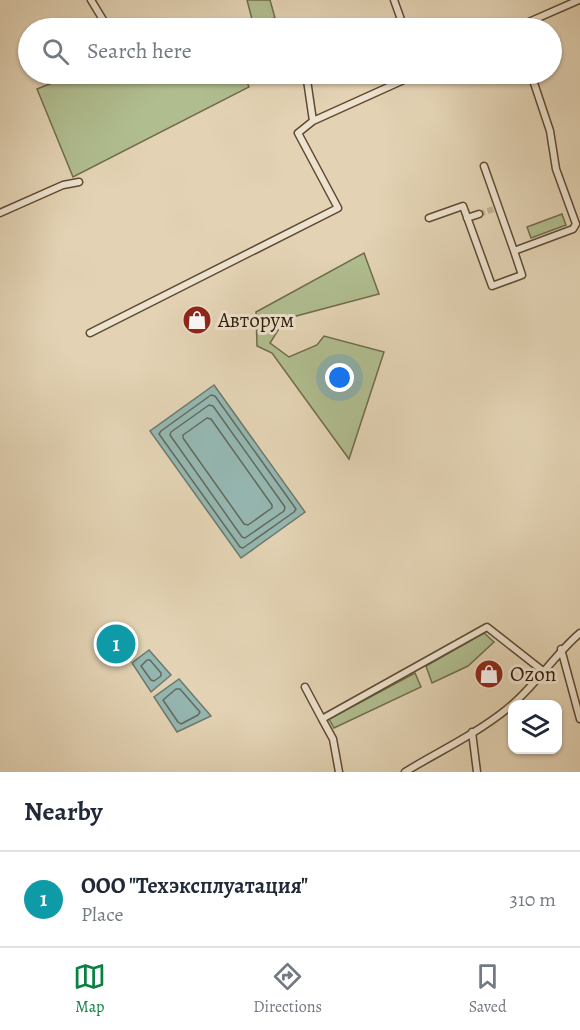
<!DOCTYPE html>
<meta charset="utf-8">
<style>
body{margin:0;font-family:Alegreya,serif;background:#f2f2f3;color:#1f2937}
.controls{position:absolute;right:18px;bottom:18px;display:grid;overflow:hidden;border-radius:12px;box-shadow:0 2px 4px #0004}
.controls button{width:54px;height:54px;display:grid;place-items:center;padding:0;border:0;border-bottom:2px solid #e0e1e3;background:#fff;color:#1f2937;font:30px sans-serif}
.you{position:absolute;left:340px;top:378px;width:21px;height:21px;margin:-15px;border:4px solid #fff;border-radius:50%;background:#1a73e8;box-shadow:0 0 0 9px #1a73e833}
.badge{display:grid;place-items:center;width:39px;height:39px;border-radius:50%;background:#0b8043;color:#fff;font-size:20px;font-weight:700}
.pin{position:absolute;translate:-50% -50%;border:3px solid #fff;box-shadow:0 2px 6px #0006}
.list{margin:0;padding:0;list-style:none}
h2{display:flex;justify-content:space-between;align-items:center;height:78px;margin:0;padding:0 24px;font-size:26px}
h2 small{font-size:20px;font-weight:400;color:#747a83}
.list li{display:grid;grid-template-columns:39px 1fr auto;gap:18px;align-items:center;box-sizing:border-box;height:96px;padding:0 24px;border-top:2px solid #e0e1e3}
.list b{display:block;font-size:22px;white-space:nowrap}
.list p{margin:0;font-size:20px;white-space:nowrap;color:#747a83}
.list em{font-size:20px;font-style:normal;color:#747a83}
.icon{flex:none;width:33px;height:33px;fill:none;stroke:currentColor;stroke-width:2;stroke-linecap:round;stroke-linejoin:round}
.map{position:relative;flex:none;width:580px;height:772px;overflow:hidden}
.search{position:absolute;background:#fff;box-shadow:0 2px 4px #0004;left:18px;right:18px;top:18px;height:66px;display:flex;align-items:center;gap:15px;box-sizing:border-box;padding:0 21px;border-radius:33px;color:#747a83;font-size:22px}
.sheet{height:174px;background:#fff}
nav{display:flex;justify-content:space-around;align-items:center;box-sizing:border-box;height:84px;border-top:2px solid #e0e1e3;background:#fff;font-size:16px;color:#747a83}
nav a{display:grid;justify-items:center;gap:3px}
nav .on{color:#0b8043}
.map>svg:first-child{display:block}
.green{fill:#b0bd8f;stroke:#706c4b;stroke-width:1.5}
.water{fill:#95b7b1;stroke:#6d796d;stroke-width:1.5}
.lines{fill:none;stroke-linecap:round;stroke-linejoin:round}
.shore{stroke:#636a5c;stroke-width:1.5}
.street-tunnel{stroke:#bfae91;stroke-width:6;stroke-dasharray:6 3;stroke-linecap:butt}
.street-casing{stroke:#5e4a32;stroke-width:9}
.street{stroke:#ede2ce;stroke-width:6}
.labels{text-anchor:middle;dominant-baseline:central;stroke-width:6;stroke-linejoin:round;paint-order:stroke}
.poi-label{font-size:21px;fill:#311c07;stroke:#ede2ce;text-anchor:start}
</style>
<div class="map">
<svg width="580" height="772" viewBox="0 0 580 772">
<rect width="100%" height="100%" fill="#e3d3b4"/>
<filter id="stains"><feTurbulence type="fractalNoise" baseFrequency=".00333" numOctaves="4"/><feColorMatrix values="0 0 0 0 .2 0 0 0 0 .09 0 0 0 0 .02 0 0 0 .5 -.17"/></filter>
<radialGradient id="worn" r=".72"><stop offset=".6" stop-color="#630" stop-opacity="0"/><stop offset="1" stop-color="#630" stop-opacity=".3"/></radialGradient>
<path class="green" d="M247,0H270L275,18L253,23Z
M75,74H244L249,87L73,177L37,89Z
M562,214L566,225L531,238L527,227Z
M364,253L379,294L285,319L270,343L289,357L317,345L324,336L384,352L349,459L272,353L257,346L256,312Z
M484,633L494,642L468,666L432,683L426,666Z
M415,673L421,687L334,728L329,719Z"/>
<path class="water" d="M214,385L305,512L241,558L150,431Z
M149,650L171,675L151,692L132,663Z
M179,679L211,716L177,732L154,697Z"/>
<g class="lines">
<path class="shore" d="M211,395L215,396L296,509L294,512L243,548L240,547L159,434L161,431Z
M209,405L213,406L285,507L284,511L245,538L242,537L170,435L171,432Z
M207,418L211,419L272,505V508L248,525L244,524L183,438V435Z
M147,660H150L161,673V676L154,681L151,680L141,666Z
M176,689H180L200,712L198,715L181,724L178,722L163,700Z"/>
<path class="street-tunnel" d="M479,214L494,209"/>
<g class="street-casing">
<path id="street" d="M91,0L108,28
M394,0L404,28
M515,28L579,0
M313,121L307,80L321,74
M484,166L514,251
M0,213L63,185L79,182
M429,218L463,206L492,286L522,275L514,251L573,229L576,224L556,169L550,131L531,74
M467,218L479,214
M90,333L338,208L298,133L313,121L417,74
M561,649L580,719
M305,687L322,719
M472,732L477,772
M339,772L333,739L322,719L487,627L543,671
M405,772C438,752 476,734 507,709C535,687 553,656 580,633"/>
</g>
<use href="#street" class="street"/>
</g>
<defs>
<g id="shop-disc" transform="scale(1.5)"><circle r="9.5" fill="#8f2418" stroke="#ede2ce"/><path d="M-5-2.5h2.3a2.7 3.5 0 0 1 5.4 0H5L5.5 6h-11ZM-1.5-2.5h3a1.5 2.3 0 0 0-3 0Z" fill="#fff"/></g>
</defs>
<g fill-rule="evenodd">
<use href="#shop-disc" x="197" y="320"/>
<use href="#shop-disc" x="489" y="674"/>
</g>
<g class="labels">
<g class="poi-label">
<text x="218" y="320">Авторум</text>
<text x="510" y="674">Ozon</text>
</g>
</g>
<rect width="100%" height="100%" filter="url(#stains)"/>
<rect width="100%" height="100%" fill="url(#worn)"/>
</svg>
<div class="controls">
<button><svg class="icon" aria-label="layers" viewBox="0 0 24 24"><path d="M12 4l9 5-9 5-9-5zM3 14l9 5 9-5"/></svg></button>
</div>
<div class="you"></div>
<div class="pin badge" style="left:116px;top:644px;background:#0f9aa8">1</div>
<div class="search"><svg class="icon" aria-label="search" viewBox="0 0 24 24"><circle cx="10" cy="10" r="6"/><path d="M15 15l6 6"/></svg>Search here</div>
</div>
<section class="sheet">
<h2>Nearby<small></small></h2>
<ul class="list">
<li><span class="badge" style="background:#0f9aa8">1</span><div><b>ООО &quot;Техэксплуатация&quot;</b><p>Place</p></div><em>310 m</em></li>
</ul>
</section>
<nav>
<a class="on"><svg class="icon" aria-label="map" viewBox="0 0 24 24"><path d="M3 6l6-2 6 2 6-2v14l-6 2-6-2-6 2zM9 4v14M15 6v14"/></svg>Map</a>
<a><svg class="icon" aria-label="directions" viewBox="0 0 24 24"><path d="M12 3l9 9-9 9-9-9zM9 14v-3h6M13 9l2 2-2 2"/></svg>Directions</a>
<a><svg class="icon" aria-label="saved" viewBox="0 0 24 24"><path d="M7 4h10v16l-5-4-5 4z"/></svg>Saved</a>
</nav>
